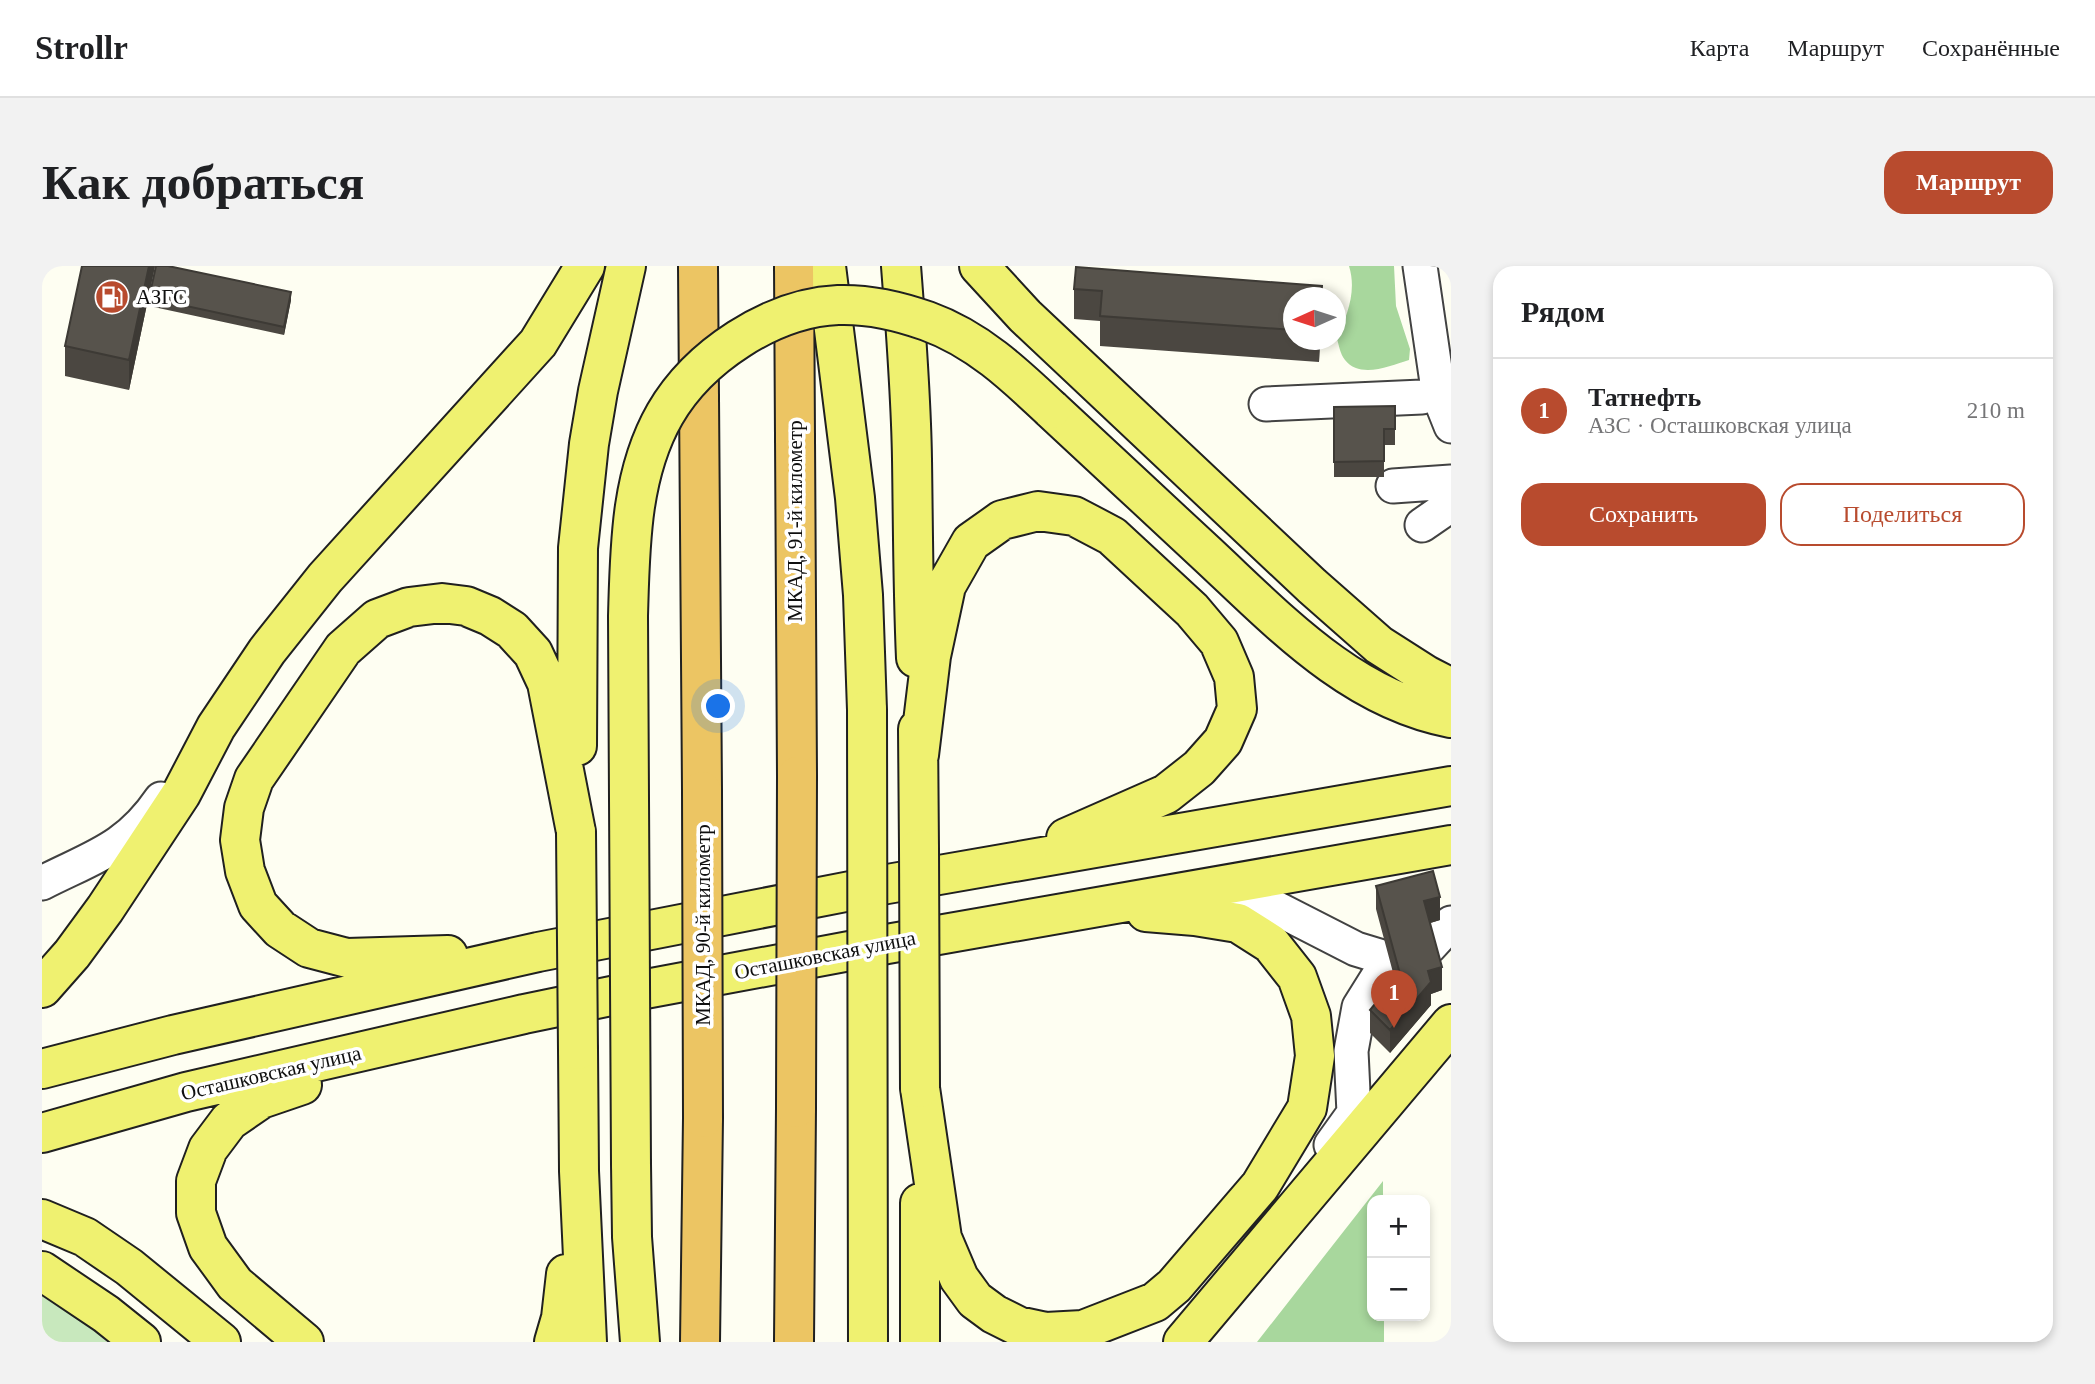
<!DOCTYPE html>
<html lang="ru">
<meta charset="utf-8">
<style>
body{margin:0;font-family:"Times New Roman",serif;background:#f2f2f2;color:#202124}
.controls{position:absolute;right:21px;bottom:21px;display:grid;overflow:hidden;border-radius:14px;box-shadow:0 4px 10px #0003}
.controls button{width:63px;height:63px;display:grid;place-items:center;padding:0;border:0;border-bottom:2px solid #e0e0e0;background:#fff;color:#202124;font:35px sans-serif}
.compass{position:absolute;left:1241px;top:21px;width:63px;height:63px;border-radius:50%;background:#fff;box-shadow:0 4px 10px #0003;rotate:267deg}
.you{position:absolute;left:677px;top:441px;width:24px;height:24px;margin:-18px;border:5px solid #fff;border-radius:50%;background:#1a73e8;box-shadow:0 0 0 10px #1a73e833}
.badge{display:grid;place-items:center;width:46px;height:46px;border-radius:50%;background:#b84b2e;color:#fff;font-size:23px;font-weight:700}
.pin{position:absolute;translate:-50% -58px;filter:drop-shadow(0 2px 4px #0008)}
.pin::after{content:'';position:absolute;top:37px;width:24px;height:21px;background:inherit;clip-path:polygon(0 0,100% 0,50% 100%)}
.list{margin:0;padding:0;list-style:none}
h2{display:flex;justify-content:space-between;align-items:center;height:91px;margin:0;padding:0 28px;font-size:30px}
h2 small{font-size:23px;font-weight:400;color:#757577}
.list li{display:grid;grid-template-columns:46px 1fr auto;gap:21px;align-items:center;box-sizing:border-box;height:105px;padding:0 28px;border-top:2px solid #e0e0e0}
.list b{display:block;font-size:26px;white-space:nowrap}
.list p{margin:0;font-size:23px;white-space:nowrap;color:#757577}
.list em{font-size:23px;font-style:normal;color:#757577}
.actions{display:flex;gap:14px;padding:21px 28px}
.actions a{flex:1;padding:16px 0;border:2px solid #b84b2e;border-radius:21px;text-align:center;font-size:24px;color:#b84b2e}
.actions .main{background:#b84b2e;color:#fff}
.map{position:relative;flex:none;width:1409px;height:1076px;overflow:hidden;border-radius:21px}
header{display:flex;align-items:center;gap:42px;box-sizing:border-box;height:98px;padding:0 35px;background:#fff;border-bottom:2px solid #e0e0e0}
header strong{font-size:33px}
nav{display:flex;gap:38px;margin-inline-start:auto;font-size:24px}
.intro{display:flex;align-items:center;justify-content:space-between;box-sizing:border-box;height:168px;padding:0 42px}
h1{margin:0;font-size:49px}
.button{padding:18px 32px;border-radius:21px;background:#b84b2e;color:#fff;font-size:24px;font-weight:700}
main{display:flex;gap:42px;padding:0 42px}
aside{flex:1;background:#fff;border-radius:21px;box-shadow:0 4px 10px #0003}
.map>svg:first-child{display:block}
.green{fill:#c8e8bd}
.forest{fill:#a8d79d}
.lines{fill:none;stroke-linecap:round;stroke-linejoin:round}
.minor-casing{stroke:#424242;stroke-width:37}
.major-casing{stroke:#202020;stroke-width:42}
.highway-casing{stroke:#202020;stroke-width:42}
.minor{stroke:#fff;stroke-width:33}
.major{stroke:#eff170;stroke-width:38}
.highway{stroke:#ecc563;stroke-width:38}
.major-bridge-casing{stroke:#202020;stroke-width:42;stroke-linecap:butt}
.highway-bridge-casing{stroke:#202020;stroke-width:42;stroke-linecap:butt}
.major-bridge{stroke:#eff170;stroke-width:38}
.highway-bridge{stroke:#ecc563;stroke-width:38}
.wall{fill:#4b4741}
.shaded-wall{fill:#3d3a35}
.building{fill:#57534c;stroke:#3d3a35;stroke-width:2}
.labels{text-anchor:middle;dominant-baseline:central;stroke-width:7;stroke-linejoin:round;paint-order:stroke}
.poi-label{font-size:21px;fill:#0f0f0f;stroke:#fff;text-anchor:start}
.street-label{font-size:21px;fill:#0f0f0f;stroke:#fff}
</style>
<header>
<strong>Strollr</strong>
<nav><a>Карта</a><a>Маршрут</a><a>Сохранённые</a></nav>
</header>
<div class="intro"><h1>Как добраться</h1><a class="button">Маршрут</a></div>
<main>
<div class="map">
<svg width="1409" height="1076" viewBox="0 0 1409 1076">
<rect width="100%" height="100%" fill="#fefef2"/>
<path class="green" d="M0,1023L46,1056L65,1076H0Z"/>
<path class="forest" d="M1307,0H1352L1354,40L1368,83L1367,94C1348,100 1318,113 1303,94C1298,88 1297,79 1295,73C1305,49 1315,26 1307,0Z
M1341,915V934H1330V1050H1342V1076H1215Z"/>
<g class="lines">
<g class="minor-casing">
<path id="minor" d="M1378,0L1397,130L1409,160
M1224,138L1380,131
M1351,220L1409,216
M1380,259L1409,239
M0,617C51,591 85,583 119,533
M1170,621L1222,636L1314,683L1347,693L1317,741L1309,785L1312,847L1289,879
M1387,681L1409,657"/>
</g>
<g class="major-casing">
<path id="major" d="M784,0L813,232L821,329L825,444
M859,0C864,64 869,129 870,193C871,260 871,326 874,392
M937,0L983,50L1270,320L1337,379L1384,409L1409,422
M1009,143C1061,191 1113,240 1165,288C1237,355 1309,433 1409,452
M876,463L877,583
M535,480L536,282L547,178L556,125L584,0
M877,489L889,390L904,320L929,276L960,254L996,245L1032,250L1070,270L1150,344L1177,376L1192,411L1195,443L1181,475L1157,502L1124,528L1024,572
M406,689L305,692L267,682L238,663L216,639L203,605L198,574L202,542L212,513L301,383L335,353L367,341L400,337L424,340L448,350L470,364L491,387L505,417L534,566
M0,722L30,688L63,643L139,528L174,461L225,385L283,312L496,77L543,0
M536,784L537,905L545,1076
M0,803L131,769L496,686L834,620L1409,520
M260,819L219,833L187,855L166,883L154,915V947L166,981L193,1018L262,1076
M878,822L900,972L917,1012L933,1034L952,1048L976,1060L1004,1066L1041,1064L1113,1036L1132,1020L1218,920L1265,842L1273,790L1269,750L1255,711L1229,678L1196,657L1153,650L1104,646
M0,867L144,826L482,748L593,725L845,678L1409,579
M589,898L590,971L598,1076
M0,953L43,971L87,1001L179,1076
M0,1005L64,1048L99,1076
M512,1076L519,1052L524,1008
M878,1076V937
M1141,1076L1409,758"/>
</g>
<g class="highway-casing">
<path id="highway" d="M656,0L660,525
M752,0L755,510
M658,1076L661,852
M752,1076L754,842"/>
</g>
<use href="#minor" class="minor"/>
<use href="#major" class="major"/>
<use href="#highway" class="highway"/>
<g class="major-bridge-casing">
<path id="major-bridge" d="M825,444L826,1076
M534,566L536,784
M877,583L878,822
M589,898L586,350C588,282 588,209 623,148C656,91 729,42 796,39C825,38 857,45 885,55C935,73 972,108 1009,143"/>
</g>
<g class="highway-bridge-casing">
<path id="highway-bridge" d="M660,525L661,852
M754,842L755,510"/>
</g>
<use href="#major-bridge" class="major-bridge"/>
<use href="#highway-bridge" class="highway-bridge"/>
</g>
<path class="wall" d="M113,0L87,124L23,110V80Z
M1032,23L1280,32H1251V74H1278L1277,96L1058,80V55L1032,53Z
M107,32L249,34L242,69L107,40Z
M1353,140V179H1342V211H1292V141Z
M1334,620L1398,654L1388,657L1400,724L1389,728V739L1348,787L1328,767V744L1353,714L1334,643Z"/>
<path class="shaded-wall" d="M107,0H113L87,124V94Z
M249,26V34L242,69V61Z
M1277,74H1278L1277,96Z
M1398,631V654L1382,659V635Z
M1400,701V724L1389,728V739L1348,787V764L1386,705Z"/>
<path class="building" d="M40,0H107L87,94L23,80Z
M114,0H126L249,26L242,61L107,32Z
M1034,1L1280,20L1279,32H1251V64L1058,50L1060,25L1032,23Z
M1353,140V163H1342V195L1292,196V141Z
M1391,605L1398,631L1382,635L1400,701L1386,705L1389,716L1348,764L1328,744L1358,708L1334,620Z"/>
<defs>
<g id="fuel-disc" transform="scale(1.75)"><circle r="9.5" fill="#b84b2e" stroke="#fff"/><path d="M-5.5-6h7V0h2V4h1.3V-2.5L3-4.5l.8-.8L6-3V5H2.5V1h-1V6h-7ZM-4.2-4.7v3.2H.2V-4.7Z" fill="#fff"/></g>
</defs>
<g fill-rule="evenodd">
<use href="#fuel-disc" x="70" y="31"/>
</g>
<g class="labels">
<g class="poi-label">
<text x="94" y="31">АЗГС</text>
</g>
<g class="street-label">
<text transform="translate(753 255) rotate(-90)">МКАД, 91-й километр</text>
<text transform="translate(661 659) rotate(-90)">МКАД, 90-й километр</text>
<text transform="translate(783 689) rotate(-11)">Осташковская улица</text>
<text transform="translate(229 807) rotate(-13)">Осташковская улица</text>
</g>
</g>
</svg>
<div class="controls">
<button>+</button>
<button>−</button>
</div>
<svg class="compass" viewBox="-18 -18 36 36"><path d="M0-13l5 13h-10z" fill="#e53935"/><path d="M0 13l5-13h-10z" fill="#757577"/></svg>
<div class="you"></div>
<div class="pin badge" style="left:1352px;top:762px">1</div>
</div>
<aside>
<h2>Рядом<small></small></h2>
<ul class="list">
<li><span class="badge">1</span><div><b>Татнефть</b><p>АЗС · Осташковская улица</p></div><em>210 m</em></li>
</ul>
<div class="actions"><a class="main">Сохранить</a><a>Поделиться</a></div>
</aside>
</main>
